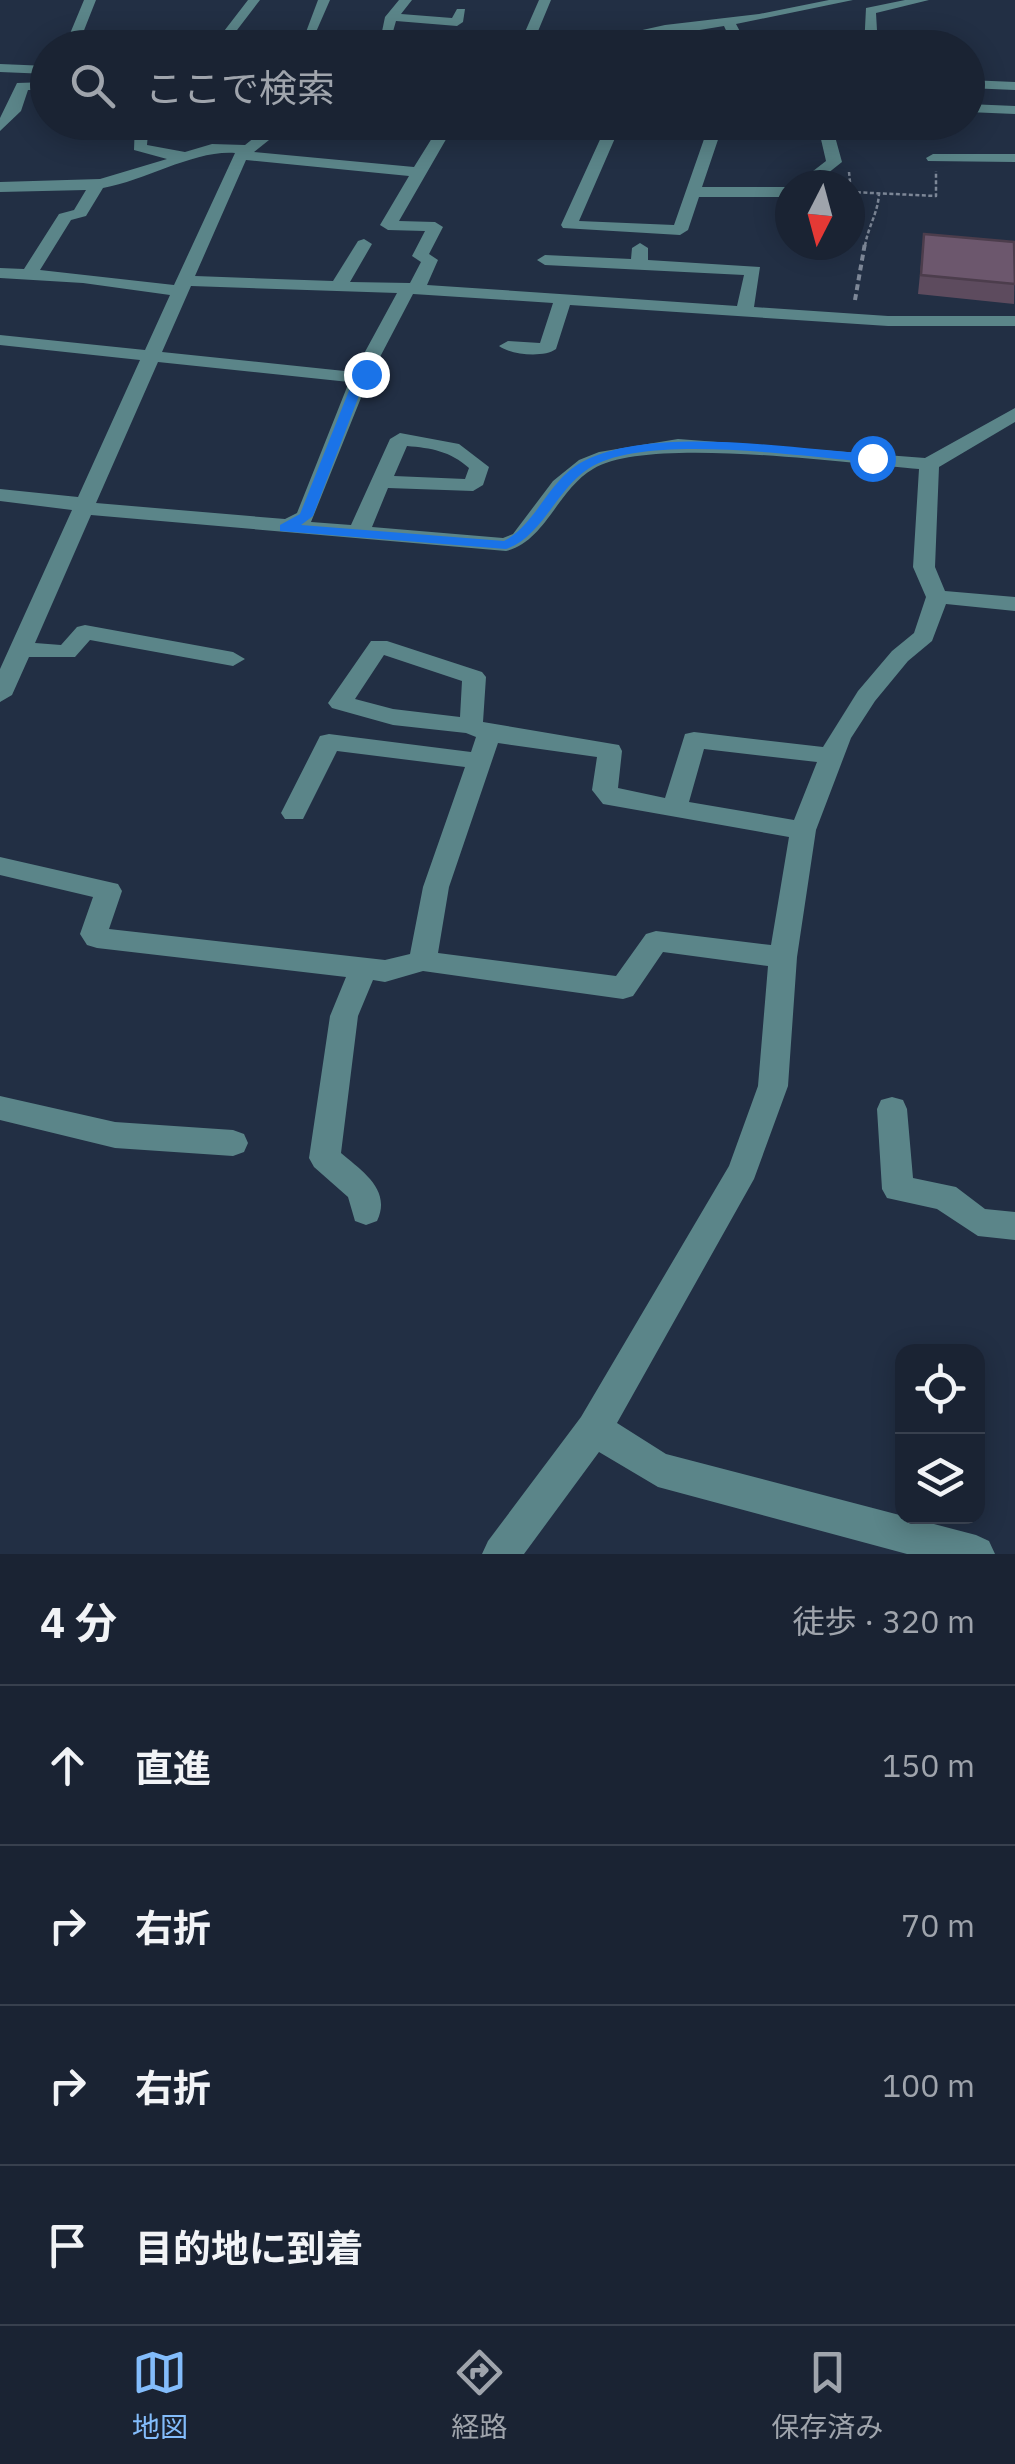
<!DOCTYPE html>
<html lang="ja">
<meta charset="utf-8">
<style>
body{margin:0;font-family:"IBM Plex Sans","Noto Sans JP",sans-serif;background:#232b3b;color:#f1f3f6}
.controls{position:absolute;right:30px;bottom:30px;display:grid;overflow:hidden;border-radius:20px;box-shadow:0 5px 25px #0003}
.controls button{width:90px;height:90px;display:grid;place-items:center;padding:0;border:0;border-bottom:2px solid #38404e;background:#1a2333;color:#f1f3f6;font:50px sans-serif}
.compass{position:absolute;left:775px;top:170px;width:90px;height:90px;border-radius:50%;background:#1a2333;box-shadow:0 5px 25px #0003;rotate:186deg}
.stop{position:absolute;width:30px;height:30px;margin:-22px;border:8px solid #1a73e8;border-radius:50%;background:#fff}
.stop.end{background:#1a73e8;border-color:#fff;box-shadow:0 2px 10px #0008}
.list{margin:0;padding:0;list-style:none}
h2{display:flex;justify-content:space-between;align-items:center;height:130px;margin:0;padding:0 40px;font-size:42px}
h2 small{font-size:32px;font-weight:400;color:#9fa4ac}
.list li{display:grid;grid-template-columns:65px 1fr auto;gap:30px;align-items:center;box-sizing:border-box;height:160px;padding:0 40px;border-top:2px solid #38404e}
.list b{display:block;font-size:38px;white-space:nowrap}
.list em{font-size:32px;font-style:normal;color:#9fa4ac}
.icon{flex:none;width:55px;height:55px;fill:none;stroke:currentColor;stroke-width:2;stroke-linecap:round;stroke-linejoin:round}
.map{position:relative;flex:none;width:1015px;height:1554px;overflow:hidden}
.search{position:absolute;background:#1a2333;box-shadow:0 5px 25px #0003;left:30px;right:30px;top:30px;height:110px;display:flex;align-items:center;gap:25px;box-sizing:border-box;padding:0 35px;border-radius:55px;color:#9fa4ac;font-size:38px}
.sheet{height:770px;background:#1a2333}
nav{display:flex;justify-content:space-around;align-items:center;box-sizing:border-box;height:140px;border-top:2px solid #38404e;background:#1a2333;font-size:28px;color:#9fa4ac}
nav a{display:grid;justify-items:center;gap:5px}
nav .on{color:#83bcfb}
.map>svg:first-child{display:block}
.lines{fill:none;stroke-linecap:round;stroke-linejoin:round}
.path-far1{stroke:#7d8797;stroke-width:2.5;stroke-dasharray:4 2.5;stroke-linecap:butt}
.path{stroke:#7d8797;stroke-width:4;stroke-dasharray:6 4;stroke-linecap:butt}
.minor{fill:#5b8589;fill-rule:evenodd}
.wall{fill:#5d4b5e}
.building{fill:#6c576d;stroke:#4c3d4c;stroke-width:2.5}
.route{fill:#1a73e8}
</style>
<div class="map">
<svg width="1015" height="1554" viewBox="0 0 1015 1554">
<rect width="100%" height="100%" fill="#222f44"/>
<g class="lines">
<path class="path-far1" d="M849,172L851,192L936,196V171
M865,246C868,226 878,214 879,193"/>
<path class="path" d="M855,300L865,243"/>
<path class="minor" d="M84,0H96L77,48H64Z
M248,0H260L234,34L249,48H234L221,35Z
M318,0H330L316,32H306Z
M399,0H412L401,14L452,18L457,9H465L463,22L457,26L396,21L392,35L453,48H420L380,41L385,17Z
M539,0H551L531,48H518Z
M829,0H853L736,24L744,39L743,48H729L730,39L724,26L590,48H561L665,25L759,14Z
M905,0H929L876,13L878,48H864L866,8Z
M116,37H154L161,41L154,45L103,48Z
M0,64L48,66V74L0,72Z
M968,80L1015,82V90L968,88Z
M48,82V90H28L21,111L0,131V118L17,83Z
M968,104L1015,106V114L968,112Z
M135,122H149L147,145L185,152L212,144L245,145L259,134L290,122H312L269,140L254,152L414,167L442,122H456L399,221L435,222L443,227L429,254L438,260L427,285L737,306L744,275L545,265L537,260L545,255L631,259L632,248L640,243L648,248V260L760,267L754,307L888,316H1015V326H888L570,305L556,349C544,358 511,355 499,346L508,341L540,343L553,303L413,294L369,378L311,522L351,525L390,439L400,433L459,444L489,467L483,485L473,491L388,488L372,527L503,538L513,534L553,481L579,460L599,452L678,439L925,458L1015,408V422L939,467L935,567L945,591L1015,597V611L946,604L932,641L908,661L875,701L851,738L816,830L797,957L788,1086L754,1179L617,1423L666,1454L976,1535L989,1541L995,1554H907L658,1487L599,1452L524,1554H482L488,1541L581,1417L729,1166L758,1086L768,966L663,952L633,996L623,999L423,971L385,982L373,980L358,1016L341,1153C362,1171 392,1190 377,1221L366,1225L355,1221L348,1197L314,1167L309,1158L330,1016L346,977L97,948L87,945L80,934L93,897L0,875V857L118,884L122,891L109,929L385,960L410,954L423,887L465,767L337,751L303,819H285L281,813L320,736L329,734L471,752L476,737L466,733L393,725L332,708L328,703L371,641H387L482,672L486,677L483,722L619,745L622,751L618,788L665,798L685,734L694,732L823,747L858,691L892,651L914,633L926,597L913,567L919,469C848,464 648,435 593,469C558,489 545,542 506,551L91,515L35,643L61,645L77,627L85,625L233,652L245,659L233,666L90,640L75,657H29L12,695L0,702V669L72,510L0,501V489L78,497L140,360L0,345V335L145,350L170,295L83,283L0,278V268L24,269L59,214L74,210L86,190L0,192V182L100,179L167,159L134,150ZM235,153L174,285L40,270L71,220L86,216L103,188C147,180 194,150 235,153ZM246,160L409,176L380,225L388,230L425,231L412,256L421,262L410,283L350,282L372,244L364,239L358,241L333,281L195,276ZM191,286L397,293L354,372L162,352ZM158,362L349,382L297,513L285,519L96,503ZM407,446C431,448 450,451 469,468L465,479L394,476ZM384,655L462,681L460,717L393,709L355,699ZM498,743L597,757L592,790L603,804L789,837L771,945L656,931L646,934L616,976L438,953L449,887ZM704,749L817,762L794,820L689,802Z
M608,122H622L579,221L674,225L710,122H724L702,187H790V197H699L688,230L680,235L563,228L561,225Z
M817,122H831L842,162L813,185H795L826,161Z
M933,154H1015V162L928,161L926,158Z
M0,1096L115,1122L233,1130L244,1134L248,1143L244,1152L233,1156L115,1148L0,1120Z
M892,1097L903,1100L907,1109L913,1178L956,1187L985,1209L1015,1212V1240L978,1236L937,1209L887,1198L882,1189L877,1109L881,1100Z"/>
</g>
<path class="wall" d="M924,234L1015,249L1014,304L918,294Z"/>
<path class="building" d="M924,234L1014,242L1015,284L921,275Z"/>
<path class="route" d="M366,371L372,374L365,380L313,516L301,525L504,541C537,524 549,478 584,461C654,425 793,449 872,454L878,458L872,462C804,457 643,432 588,469C556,490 542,537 506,549L280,531V525L300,514L354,378Z"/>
</svg>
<div class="controls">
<button><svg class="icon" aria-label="locate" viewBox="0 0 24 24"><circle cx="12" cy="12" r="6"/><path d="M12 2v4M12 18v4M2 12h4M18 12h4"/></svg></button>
<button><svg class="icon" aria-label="layers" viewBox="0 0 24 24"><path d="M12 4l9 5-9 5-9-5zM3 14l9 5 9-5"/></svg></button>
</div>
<svg class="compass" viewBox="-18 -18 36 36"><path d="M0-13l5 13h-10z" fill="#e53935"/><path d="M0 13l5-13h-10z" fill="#9fa4ac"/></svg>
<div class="stop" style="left:872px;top:458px"></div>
<div class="stop end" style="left:366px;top:374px"></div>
<div class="search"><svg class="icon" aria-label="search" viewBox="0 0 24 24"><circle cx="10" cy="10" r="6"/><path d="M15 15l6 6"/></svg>ここで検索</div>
</div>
<section class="sheet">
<h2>4 分<small>徒歩 · 320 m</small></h2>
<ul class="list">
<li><svg class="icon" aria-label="ahead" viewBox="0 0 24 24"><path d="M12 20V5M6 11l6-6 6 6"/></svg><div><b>直進</b></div><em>150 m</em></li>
<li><svg class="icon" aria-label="right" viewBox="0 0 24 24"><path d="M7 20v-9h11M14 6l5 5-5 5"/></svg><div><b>右折</b></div><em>70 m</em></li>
<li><svg class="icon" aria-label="right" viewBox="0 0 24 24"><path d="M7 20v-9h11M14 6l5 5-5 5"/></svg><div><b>右折</b></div><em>100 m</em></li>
<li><svg class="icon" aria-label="arrive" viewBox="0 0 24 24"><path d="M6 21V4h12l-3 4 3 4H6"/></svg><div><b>目的地に到着</b></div></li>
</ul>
</section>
<nav>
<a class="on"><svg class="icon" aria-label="map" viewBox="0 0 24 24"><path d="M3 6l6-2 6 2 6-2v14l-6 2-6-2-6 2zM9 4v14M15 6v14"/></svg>地図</a>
<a><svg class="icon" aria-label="directions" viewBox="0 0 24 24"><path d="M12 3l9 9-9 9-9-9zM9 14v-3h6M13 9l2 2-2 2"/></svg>経路</a>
<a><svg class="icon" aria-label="saved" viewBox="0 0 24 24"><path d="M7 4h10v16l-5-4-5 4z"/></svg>保存済み</a>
</nav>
